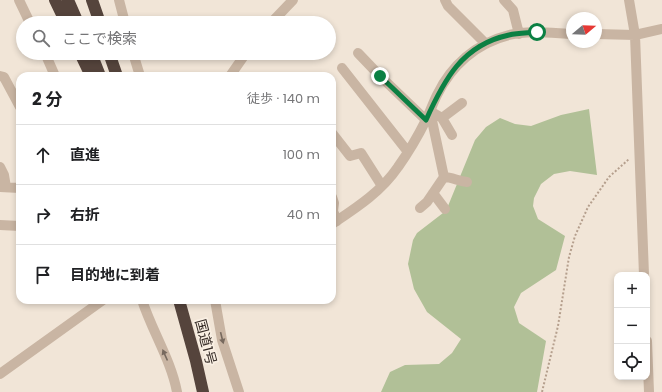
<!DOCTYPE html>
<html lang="ja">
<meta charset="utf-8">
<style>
body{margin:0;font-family:Poppins,"Noto Sans JP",sans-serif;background:#f2f2f2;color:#202124}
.controls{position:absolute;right:12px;bottom:12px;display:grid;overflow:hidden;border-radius:8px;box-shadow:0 2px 6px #0003}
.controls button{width:36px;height:36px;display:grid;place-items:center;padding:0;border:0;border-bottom:1px solid #e0e0e0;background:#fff;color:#202124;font:20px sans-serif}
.compass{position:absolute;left:566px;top:12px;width:36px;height:36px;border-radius:50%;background:#fff;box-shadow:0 2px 6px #0003;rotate:71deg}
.stop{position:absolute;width:12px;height:12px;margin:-9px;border:3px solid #0b8043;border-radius:50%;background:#fff}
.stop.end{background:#0b8043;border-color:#fff;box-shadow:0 1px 4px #0008}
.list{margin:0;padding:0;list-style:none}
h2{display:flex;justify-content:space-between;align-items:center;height:52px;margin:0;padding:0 16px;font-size:17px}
h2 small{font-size:13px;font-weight:400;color:#757577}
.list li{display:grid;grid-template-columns:26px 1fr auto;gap:12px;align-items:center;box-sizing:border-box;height:60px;padding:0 16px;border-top:1px solid #e0e0e0}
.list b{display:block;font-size:15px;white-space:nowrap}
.list em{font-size:13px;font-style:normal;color:#757577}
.icon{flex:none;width:22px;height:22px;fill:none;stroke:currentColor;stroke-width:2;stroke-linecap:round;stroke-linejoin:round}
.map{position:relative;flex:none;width:662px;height:392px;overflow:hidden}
.search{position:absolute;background:#fff;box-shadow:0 2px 6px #0003;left:16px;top:16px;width:320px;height:44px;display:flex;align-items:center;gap:10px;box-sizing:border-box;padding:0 14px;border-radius:22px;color:#757577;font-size:15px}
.panel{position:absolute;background:#fff;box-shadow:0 2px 6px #0003;left:16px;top:72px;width:320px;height:232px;border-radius:12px}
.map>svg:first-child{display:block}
.green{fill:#b1c097}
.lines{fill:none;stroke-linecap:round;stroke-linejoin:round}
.path{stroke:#b59f8d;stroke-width:2;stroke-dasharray:2 2;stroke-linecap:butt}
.minor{stroke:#c9b5a3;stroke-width:10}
.highway{stroke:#55443c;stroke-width:12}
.oneway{fill:#77695e}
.route{stroke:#0b8043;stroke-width:5}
.labels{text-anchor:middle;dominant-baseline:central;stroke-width:3.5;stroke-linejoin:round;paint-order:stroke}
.street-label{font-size:14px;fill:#342a25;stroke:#f9efe3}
</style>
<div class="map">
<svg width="662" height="392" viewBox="0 0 662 392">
<rect width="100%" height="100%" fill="#f1e5d7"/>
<path class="green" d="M589,109L597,175L570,171L554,174L541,184L534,198L533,206L538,219L565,236L556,270L521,293L514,307L519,323L546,341L537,392H381L390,372L405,365L439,364L452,353L461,339L427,312L414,289L408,264L413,240L417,233L443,213L448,206L475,140L486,127L500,118L515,124L531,126L561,115Z"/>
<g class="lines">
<path class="path" d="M542,392L558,326L569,257L575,236L588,207L609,177L629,159"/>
<path class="minor" d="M19,0L30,23
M119,0L125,23
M445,0L448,6L486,44
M504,0L513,10L519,34
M629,0L635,35L644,275
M271,23L293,0
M596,34L635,35L662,29
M45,53L55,76
M133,53L140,76
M358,53L380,76L426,120
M342,68L408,152
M0,76L4,77L20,107
M230,76L246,53
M430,111L442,118L462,103
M442,118L452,135
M332,133L350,156L361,153L382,186
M0,167L4,175L6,187
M444,177C452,177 458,181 467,182
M0,187L20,188
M433,193L445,209
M332,197L334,203L333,211L337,221
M420,208L427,202L444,177L430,111
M332,224C356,208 381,192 398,167C408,153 418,136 426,120C430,112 433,103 437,95C451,66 476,43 509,35C529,30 551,33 572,34
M0,225L20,226
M142,300C152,331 171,360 177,392
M215,300L222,340L239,392
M647,341L649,392
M0,374L103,300"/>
<path class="highway" d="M55,0L66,23
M68,0L78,23
M92,0L100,23
M80,53L91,76
M91,53L100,76
M109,53L117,76
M179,300L196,361L203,392"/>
</g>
<defs><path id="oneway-solid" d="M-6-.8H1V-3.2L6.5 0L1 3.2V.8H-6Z"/></defs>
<g class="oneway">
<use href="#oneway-solid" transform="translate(222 338) rotate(76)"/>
<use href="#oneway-solid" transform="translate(165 355) rotate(-114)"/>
</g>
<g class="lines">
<path class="route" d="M380,76L426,120C444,80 462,45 509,35C518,33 528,33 537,32"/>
</g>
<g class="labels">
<g class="street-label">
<text transform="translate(206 342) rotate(75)">国道1号</text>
</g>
</g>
</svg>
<div class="controls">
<button>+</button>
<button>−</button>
<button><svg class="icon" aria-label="locate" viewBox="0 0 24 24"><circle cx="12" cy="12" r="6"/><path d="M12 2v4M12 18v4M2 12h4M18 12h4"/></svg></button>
</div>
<svg class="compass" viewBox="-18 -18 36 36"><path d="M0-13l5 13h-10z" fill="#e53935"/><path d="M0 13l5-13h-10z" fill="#757577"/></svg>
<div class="stop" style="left:537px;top:32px"></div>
<div class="stop end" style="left:380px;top:76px"></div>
<div class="search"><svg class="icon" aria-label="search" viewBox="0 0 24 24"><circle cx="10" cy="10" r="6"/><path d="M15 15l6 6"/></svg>ここで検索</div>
<section class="panel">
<h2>2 分<small>徒歩 · 140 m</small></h2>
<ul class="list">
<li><svg class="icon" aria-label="ahead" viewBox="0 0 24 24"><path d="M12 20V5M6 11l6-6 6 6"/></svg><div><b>直進</b></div><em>100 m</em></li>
<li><svg class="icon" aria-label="right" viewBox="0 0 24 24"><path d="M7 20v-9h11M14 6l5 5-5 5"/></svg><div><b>右折</b></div><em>40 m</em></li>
<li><svg class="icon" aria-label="arrive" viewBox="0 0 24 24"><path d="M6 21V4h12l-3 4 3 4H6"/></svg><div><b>目的地に到着</b></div></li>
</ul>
</section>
</div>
